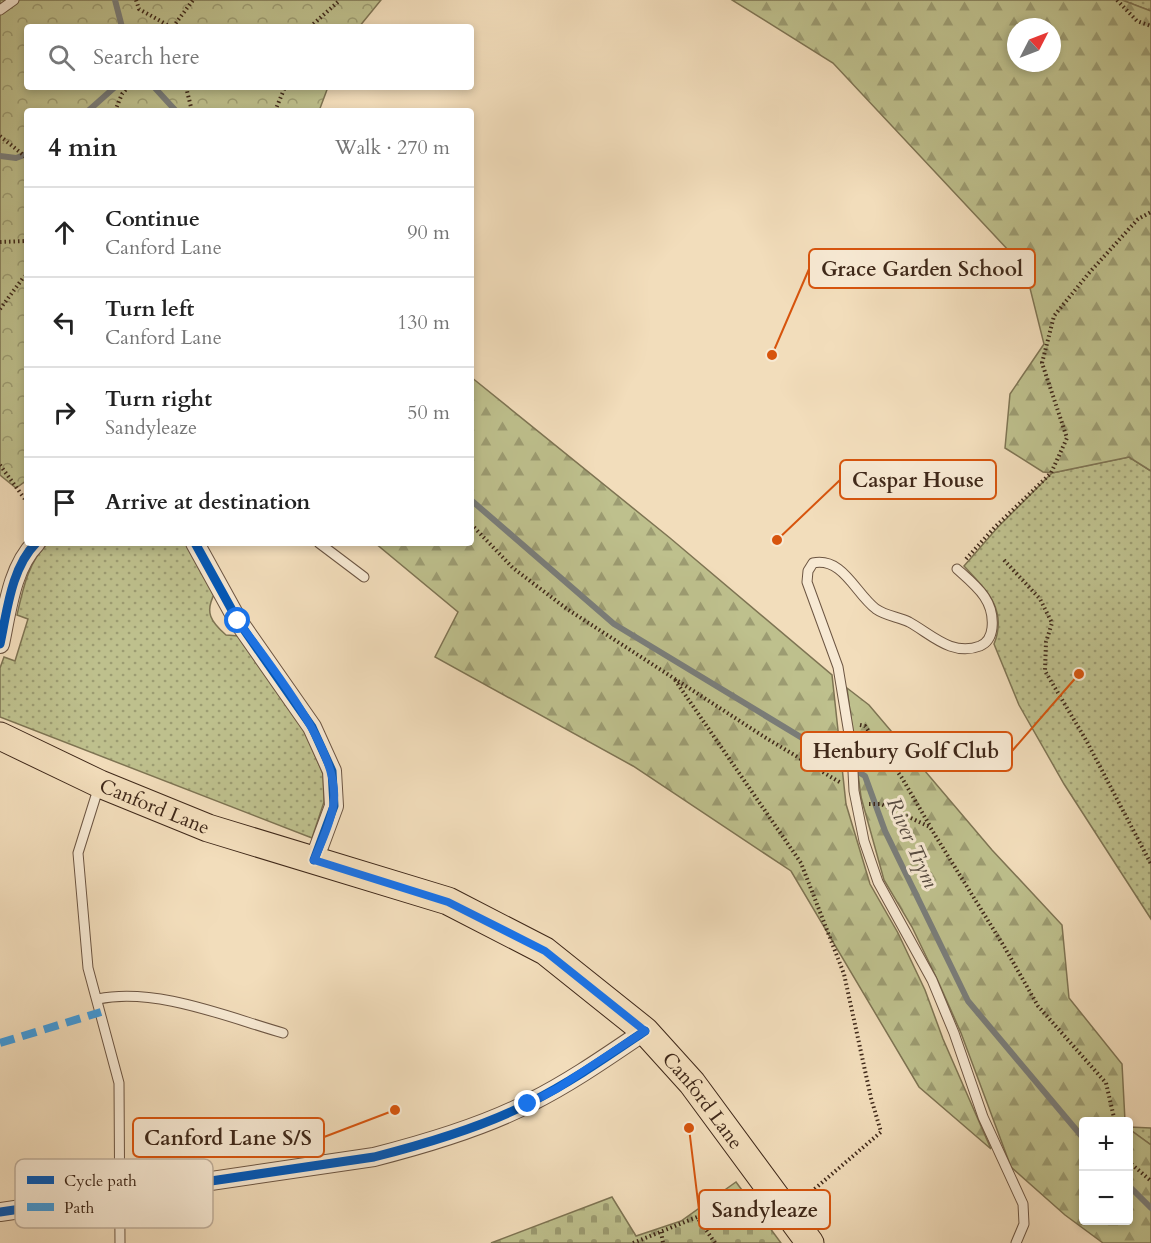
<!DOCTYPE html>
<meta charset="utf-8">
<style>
body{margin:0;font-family:Cardo,serif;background:#f6f6f6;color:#222}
.controls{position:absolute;right:18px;bottom:18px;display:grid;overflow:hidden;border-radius:6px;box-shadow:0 3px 9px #0003}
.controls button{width:54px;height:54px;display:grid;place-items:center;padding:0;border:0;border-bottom:2px solid #e0e0e0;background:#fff;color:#222;font:30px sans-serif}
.compass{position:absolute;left:1007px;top:18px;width:54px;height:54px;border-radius:50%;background:#fff;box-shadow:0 3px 9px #0003;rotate:48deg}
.stop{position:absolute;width:18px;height:18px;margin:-14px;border:4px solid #1a73e8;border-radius:50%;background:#fff}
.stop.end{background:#1a73e8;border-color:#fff;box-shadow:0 2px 6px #0008}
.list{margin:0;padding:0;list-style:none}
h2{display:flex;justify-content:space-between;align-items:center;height:78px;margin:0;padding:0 24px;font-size:26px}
h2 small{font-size:20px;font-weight:400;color:#767676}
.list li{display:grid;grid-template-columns:39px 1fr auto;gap:18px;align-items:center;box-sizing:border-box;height:90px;padding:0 24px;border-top:2px solid #e0e0e0}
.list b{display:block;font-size:22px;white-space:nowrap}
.list p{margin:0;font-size:20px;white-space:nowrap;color:#767676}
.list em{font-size:20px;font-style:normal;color:#767676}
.icon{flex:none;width:33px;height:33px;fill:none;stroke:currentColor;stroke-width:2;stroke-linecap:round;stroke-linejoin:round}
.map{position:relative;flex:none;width:1151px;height:1243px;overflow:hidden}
.search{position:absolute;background:#fff;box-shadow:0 3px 9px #0003;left:24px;top:24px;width:450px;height:66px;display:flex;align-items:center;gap:15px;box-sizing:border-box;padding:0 21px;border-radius:6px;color:#767676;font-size:22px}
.panel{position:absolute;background:#fff;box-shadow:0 3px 9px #0003;left:24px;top:108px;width:450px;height:438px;border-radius:6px}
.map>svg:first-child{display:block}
.grass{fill:url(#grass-dots);stroke:#7e7453;stroke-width:1.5}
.forest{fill:url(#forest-firs);stroke:#7e7453;stroke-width:1.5;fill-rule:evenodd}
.cemetery{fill:url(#cemetery-stones);stroke:#7e7453;stroke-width:1.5}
.park{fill:url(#park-crowns);stroke:#7e7453;stroke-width:1.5}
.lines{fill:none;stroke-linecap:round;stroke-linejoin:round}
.stream{stroke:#7a7e7b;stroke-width:6}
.lane-casing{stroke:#6c5542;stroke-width:11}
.street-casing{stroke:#6c5542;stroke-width:20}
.primary-casing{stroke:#3f2819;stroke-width:29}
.path{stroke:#3f2819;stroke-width:4;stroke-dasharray:1.5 3;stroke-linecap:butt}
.lane{stroke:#f7e9d3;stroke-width:9}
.street{stroke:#f7e9d3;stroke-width:18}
.primary{stroke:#f2ddbb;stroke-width:27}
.quiet{stroke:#3f9cdf;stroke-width:8;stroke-dasharray:15 8;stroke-linecap:butt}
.cycleway-casing{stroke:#f7e9d3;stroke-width:13}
.cycleway{stroke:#0057b8;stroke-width:9}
.route{stroke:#1a73e8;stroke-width:8}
.labels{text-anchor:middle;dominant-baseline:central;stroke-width:6;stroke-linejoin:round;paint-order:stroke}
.street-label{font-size:20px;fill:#3f2819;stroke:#f7e9d3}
.water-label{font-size:21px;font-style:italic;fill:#584c42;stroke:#f7e9d3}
.key{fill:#f7e9d3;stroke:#c0af9b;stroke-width:1.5}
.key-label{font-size:16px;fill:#3f2819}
.leader{fill:none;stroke:#d7540d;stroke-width:2}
.callout-dot{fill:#d7540d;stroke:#f7e9d3;stroke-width:2}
.callout{fill:#f7e9d3;stroke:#d7540d;stroke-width:2}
.callout-label{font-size:21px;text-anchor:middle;font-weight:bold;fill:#3f2819}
</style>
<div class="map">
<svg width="1151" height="1243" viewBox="0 0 1151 1243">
<defs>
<pattern id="grass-dots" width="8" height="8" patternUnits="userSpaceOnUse" patternTransform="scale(1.5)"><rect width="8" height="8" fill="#bec08d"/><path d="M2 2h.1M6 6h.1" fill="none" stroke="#9c9c72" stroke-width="1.8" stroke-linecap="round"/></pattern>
<pattern id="forest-firs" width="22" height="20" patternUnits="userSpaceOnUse" patternTransform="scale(1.5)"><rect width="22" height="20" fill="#bec08d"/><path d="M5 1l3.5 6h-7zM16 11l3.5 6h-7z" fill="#9c9c72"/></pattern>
<pattern id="cemetery-stones" width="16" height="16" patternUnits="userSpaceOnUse" patternTransform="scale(1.5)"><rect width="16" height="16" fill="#bec08d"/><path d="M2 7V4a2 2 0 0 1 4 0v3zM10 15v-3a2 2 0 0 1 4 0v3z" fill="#9c9c72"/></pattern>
<pattern id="park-crowns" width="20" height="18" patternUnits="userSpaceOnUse" patternTransform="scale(1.5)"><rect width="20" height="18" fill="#bec08d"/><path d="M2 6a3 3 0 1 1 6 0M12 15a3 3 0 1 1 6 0" fill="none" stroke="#9c9c72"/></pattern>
</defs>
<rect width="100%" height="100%" fill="#f2ddbb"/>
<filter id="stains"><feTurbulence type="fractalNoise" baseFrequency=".00333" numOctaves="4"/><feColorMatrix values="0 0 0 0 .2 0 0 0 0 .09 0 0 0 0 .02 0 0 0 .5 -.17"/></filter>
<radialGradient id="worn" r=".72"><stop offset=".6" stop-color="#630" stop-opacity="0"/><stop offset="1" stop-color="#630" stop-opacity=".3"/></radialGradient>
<path class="grass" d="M1122,0H1151V11Z
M1129,457L1151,471V919L1064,784L1019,705L994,644C1008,609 986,590 964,566L998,527L1052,473Z
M48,543H189L215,593C204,612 211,622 226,635L239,636L305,732L323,774L324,802L312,838L0,717V668L4,657L15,661L28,619L17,615C23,589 28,562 48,543Z
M1129,1127L1151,1128V1145L1129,1129Z"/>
<path class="forest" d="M732,0H1122L1151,11V471L1129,457L1052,473L1043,472L1005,448L1010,394L1044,344L1025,268L833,63ZM1016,27H1052V63H1016Z
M471,377L670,538L832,675L846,804L870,884L898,933L925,990L943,1039L991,1149L919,1087L791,871L633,766L435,657L458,612L375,543H471Z
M847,688L869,705L992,850L1062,925L1069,998L1122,1064L1125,1121L1084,1122V1220H1128L1129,1129L1151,1145V1243H1103L1065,1215L1011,1167L961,1033L938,981L912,927L884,880L861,797Z"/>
<path class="cemetery" d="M736,1182L781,1243H491L612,1197L636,1236L681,1221Z"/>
<path class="park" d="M0,0H381L359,27H27V87H328L319,111H27V480L16,488L0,475Z"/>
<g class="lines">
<path class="stream" d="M115,0L122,27
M154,87L176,111
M88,111L115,87
M0,156L16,158L27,154
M471,500L614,624L865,776L885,831L968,1001L1084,1139
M1128,1185L1151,1208"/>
<g class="lane-casing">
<path id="lane" d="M0,10L14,0
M319,543L364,577
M957,569C976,586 995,600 992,628C991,637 987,643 980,646C952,657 931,634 909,622C899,617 886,616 876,609C855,593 843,557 813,563L808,571L807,582L838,667L852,752L854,791L864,841L878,882L932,980L954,1033L983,1117L1023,1204L1024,1224L1016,1243
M99,786L78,853L88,968L119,1083L120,1243
M98,999C156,987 227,1017 283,1033"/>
</g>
<g class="street-casing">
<path id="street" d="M195,543L238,621L312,727L332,771L334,806L314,860
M0,644C7,612 11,568 36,543
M0,1212L374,1157C425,1144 484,1127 531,1102C571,1082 608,1056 645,1031"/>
</g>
<g class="primary-casing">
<g id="primary">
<path id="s1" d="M0,736L100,784L208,828L448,901L545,951L645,1031L692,1083L810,1243"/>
</g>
</g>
<path class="path" d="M136,0L139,9L171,27
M1117,0L1137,21L1151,26
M173,27L193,0
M310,27L340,0
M186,87L192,111
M115,111L122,94L128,87
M275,111L285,87
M0,136L27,158
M0,242L27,241
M0,309L23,278L27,275
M0,465L27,502
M471,524L513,568L567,609L766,738L841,783
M966,559L995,527L1051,473L1067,438L1042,363L1054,316L1089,273L1138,219L1151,212
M1004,560L1040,599L1052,623L1046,642L1045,671L1086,740L1151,864
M675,680L801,863L844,974L871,1098L881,1132L804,1198
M860,725L865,726L902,778L930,826
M869,804H881L930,827L1005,948L1038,1006L1106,1083L1115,1122
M1128,1161L1151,1181
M661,1232L663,1243
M633,1243L697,1217L715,1243"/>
<use href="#lane" class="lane"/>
<use href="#street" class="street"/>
<use href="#primary" class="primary"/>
<path class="quiet" d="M0,1043L101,1012"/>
<g class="cycleway-casing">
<path id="cycleway" d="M195,543L238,621L312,727L332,771L334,806L314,860
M0,644C7,612 11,568 36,543
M0,1212L374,1157C425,1144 484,1127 531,1102C571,1082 608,1056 645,1031"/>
</g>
<use href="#cycleway" class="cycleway"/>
</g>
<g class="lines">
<path class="route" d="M238,621C268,663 345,755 333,807C330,825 321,843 314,860L448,902L545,951L645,1031L558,1088L528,1104"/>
</g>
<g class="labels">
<g class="street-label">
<text stroke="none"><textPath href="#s1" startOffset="170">Canford Lane</textPath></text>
<text stroke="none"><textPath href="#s1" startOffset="806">Canford Lane</textPath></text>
</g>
<g class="water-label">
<text transform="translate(912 843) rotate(66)">River Trym</text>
</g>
</g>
<rect x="15" y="1159" width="198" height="69" rx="9" class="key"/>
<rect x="27" y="1176" width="27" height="8" fill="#0057b8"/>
<rect x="27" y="1203" width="27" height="8" fill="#3f9cdf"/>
<g class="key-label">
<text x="64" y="1186">Cycle path</text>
<text x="64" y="1213">Path</text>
</g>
<path class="leader" d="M772 355L809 269M777 540L840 480M1079 674L1012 751M395 1110L324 1137M689 1128L699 1210"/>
<g class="callout-dot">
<circle cx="772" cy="355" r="6"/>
<circle cx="777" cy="540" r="6"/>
<circle cx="1079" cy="674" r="6"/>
<circle cx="395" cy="1110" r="6"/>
<circle cx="689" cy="1128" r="6"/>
</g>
<g class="callout">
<rect x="809" y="249" width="226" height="39" rx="6"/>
<rect x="840" y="460" width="156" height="39" rx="6"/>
<rect x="801" y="732" width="211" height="39" rx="6"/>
<rect x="133" y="1118" width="191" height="39" rx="6"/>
<rect x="699" y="1190" width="131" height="39" rx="6"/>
</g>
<g class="callout-label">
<text x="922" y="276">Grace Garden School</text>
<text x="918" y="487">Caspar House</text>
<text x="906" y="758">Henbury Golf Club</text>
<text x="228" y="1145">Canford Lane S/S</text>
<text x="765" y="1217">Sandyleaze</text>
</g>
<rect width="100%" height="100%" filter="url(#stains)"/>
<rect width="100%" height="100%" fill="url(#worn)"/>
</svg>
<div class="controls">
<button>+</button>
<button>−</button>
</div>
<svg class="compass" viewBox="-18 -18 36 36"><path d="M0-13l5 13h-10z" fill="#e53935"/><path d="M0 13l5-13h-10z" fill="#767676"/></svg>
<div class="stop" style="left:238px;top:621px"></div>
<div class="stop end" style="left:528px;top:1104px"></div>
<div class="search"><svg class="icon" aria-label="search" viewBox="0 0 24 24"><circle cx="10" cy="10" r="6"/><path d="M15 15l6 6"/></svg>Search here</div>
<section class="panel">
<h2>4 min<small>Walk · 270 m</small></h2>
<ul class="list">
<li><svg class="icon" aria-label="ahead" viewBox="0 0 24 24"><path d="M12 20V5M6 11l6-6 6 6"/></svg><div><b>Continue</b><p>Canford Lane</p></div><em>90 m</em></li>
<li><svg class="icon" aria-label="left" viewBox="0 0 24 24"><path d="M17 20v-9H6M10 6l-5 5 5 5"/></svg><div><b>Turn left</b><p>Canford Lane</p></div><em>130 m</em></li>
<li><svg class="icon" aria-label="right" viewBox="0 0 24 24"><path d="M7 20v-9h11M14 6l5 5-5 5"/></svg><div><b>Turn right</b><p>Sandyleaze</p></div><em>50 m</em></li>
<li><svg class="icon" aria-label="arrive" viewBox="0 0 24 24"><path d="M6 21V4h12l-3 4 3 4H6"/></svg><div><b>Arrive at destination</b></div></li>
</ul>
</section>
</div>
